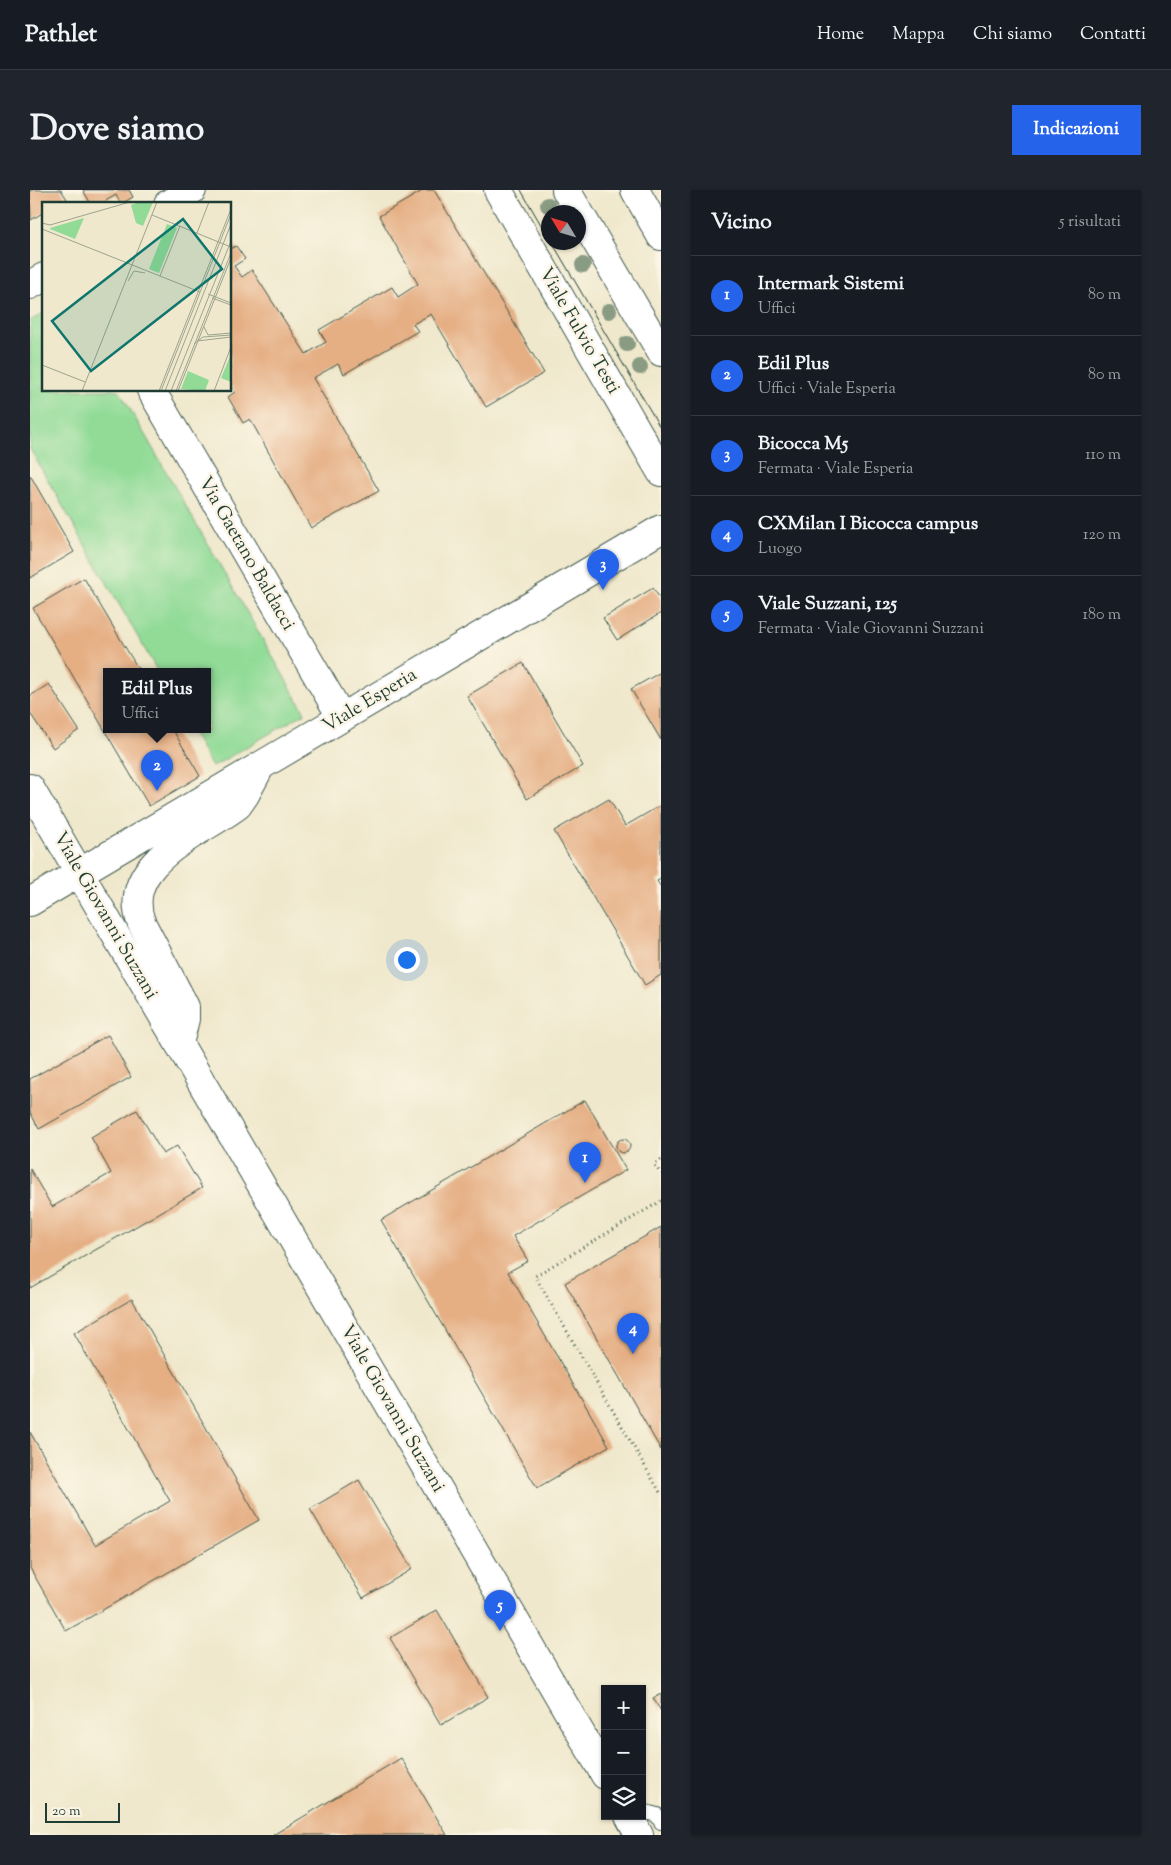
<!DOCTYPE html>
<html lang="it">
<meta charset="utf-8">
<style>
body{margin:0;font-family:"Sorts Mill Goudy",serif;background:#20242c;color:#f1f3f6}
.controls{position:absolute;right:15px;bottom:15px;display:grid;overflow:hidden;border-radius:0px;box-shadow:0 1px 4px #0004}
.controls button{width:45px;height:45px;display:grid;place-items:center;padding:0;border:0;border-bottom:1px solid #363941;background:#171b24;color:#f1f3f6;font:25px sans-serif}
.compass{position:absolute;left:511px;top:15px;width:45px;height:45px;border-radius:50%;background:#171b24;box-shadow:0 1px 4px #0004;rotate:308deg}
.scale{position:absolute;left:15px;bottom:12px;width:75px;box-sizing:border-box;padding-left:5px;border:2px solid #1f3d34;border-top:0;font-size:14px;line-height:18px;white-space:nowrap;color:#1f3d34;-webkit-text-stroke:4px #fcf5e5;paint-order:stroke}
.you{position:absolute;left:376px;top:769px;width:18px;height:18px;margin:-12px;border:4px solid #fff;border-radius:50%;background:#1a73e8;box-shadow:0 0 0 8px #1a73e833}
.badge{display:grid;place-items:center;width:32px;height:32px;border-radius:50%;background:#2563eb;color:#fff;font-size:16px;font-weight:700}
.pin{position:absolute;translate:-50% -41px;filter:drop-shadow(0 1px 2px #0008)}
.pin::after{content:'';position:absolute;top:26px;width:18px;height:15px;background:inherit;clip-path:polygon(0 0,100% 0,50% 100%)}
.popup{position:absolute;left:73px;top:478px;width:108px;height:65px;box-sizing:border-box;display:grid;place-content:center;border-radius:0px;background:#171b24;filter:drop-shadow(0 1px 4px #0005);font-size:16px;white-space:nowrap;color:#9ea1a6}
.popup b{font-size:19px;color:#f1f3f6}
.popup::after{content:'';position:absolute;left:50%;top:100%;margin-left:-10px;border:10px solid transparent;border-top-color:#171b24}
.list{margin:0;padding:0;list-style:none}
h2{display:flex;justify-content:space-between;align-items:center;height:65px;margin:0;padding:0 20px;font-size:21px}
h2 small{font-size:16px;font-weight:400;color:#9ea1a6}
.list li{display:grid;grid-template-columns:32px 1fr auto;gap:15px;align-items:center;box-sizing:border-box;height:80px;padding:0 20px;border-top:1px solid #363941}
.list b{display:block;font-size:19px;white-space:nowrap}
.list p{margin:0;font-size:16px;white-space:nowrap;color:#9ea1a6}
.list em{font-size:16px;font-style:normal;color:#9ea1a6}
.icon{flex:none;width:28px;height:28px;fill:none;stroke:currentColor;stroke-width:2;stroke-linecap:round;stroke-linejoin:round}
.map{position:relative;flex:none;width:631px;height:1645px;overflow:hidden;border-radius:0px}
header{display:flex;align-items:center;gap:30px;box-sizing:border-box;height:70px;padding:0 25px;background:#171b24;border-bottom:1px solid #363941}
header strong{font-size:24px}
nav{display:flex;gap:28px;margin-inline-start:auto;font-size:18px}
.intro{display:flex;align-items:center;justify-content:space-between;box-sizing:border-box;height:120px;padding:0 30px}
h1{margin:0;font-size:35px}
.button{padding:12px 22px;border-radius:0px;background:#2563eb;color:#fff;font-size:18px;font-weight:700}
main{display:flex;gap:30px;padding:0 30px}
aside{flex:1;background:#171b24;border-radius:0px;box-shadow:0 1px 4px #0004}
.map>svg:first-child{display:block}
.green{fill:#91db97;stroke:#588c66}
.building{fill:#e5ae83}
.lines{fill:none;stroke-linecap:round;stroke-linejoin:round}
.service-casing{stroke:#3e574b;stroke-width:16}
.minor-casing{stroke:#3e574b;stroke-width:30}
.tertiary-casing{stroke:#3e574b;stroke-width:30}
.primary-casing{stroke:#3e574b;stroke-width:30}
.path{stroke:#3e574b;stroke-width:3;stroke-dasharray:1 4;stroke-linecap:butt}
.service{stroke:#fff;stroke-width:14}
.minor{stroke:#fff;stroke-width:28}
.tertiary{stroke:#fff;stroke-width:28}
.primary{stroke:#fff;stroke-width:28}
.tram{stroke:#1f3d34;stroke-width:1}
.tree{fill:#899c83}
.labels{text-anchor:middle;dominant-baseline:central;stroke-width:5;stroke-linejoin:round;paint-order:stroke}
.street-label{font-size:19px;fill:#1f3d34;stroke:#fcf5e5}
.inset-road{fill:none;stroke:#9ca48f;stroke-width:1}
.view{fill:#0f766e;fill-opacity:0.15;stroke:#0f766e;stroke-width:2.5}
.inset-edge{fill:none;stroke:#1f3d34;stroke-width:2.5}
</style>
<header>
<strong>Pathlet</strong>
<nav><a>Home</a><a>Mappa</a><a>Chi siamo</a><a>Contatti</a></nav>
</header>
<div class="intro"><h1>Dove siamo</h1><a class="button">Indicazioni</a></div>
<main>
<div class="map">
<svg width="631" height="1645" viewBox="0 0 631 1645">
<rect width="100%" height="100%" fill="#fcf5e5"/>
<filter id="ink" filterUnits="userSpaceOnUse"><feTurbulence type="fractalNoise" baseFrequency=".02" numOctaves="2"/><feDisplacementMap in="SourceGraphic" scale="10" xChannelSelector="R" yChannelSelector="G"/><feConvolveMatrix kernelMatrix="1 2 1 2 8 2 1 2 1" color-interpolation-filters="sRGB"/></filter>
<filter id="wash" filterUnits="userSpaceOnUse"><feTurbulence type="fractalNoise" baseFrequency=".0096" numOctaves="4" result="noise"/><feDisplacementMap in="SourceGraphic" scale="20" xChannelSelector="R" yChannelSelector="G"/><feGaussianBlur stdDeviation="1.12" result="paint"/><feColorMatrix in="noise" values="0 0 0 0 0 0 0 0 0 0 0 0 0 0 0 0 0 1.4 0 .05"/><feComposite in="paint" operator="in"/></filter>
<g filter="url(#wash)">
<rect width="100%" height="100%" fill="#efe8cc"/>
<path class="green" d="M14,123V200H89L275,523L182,577L161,540H177V482H128L0,259V131Z"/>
<g id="blocks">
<path class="building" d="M0,0H31L37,9L29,14H14V22L1,30Z
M53,0H99L103,7L91,14L86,5L70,14H61Z
M394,0H404L514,183L456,217L401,124L383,134L388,141L314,184L308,174L283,188L349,301L281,338L220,229L213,233L198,207L205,202L200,194V59L206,56L215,69L204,76L212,87L222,80L276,164L296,152L289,140L362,97L368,107L388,94L349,26Z
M0,285L44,362L0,388Z
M54,388L110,482H77V540H143L170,586L119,616L3,418Z
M623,398L631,410V423L587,450L573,428Z
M493,473L553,576L497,609L437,506Z
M631,482V550L601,499Z
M19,494L49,540L23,558L0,523V506Z
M579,609L595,636L631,615V689L627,691L631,697V785L615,795L524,641Z
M78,845L101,887L9,939L0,922V889Z
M555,910L596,980L483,1046L498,1071L478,1082L579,1256L507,1298L351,1030Z
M107,920L133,964L147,956L172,998L0,1098V979L22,1017L81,983L61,947Z
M586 956a7 7 0 1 1 14 0a7 7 0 1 1-14 0Z
M631,1037V1260L535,1093Z
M102,1109L229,1330L36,1441L0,1378V1242L65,1355L140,1311L44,1143Z
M329,1290L382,1379L333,1408L280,1319Z
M407,1420L458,1507L411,1535L360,1448Z
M631,1504V1521L623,1508Z
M371,1568L417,1645H243Z"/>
</g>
</g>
<g filter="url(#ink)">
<use href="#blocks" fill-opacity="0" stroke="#3e574b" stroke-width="1"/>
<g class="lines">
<g class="service-casing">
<path id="service" d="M612,1621L627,1625L631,1632"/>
</g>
<g class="minor-casing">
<path id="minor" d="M468,0L631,282
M121,200L312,528
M0,712L631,339
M149,854L155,829V817L111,732C90,672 170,644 208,615L215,605L230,577"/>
</g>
<g class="tertiary-casing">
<path id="tertiary" d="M138,14L162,0
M0,95L14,87
M0,598L575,1585
M599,1626L609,1645"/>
</g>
<g class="primary-casing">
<path id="primary" d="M536,0L631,162
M605,0L631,46"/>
</g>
<path class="path" d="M631,970L624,974L631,984
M631,1011L505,1086L631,1304"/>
<use href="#service" class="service"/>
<use href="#minor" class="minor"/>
<use href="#tertiary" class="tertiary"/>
<use href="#primary" class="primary"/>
<path class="tram" d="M491,0L518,47
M522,52L631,239"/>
</g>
<g class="tree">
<circle cx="518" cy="15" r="8"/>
<circle cx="553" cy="75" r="8"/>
<circle cx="579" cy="121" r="8"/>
<circle cx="597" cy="154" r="8"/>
<circle cx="610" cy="177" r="8"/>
</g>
</g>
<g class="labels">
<g class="street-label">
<text transform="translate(549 141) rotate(60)">Viale Fulvio Testi</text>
<text transform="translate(216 364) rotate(60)">Via Gaetano Baldacci</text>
<text transform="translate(340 511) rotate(-31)">Viale Esperia</text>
<text transform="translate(75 726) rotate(60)">Viale Giovanni Suzzani</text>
<text transform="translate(362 1219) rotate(60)">Viale Giovanni Suzzani</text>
</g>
</g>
<g transform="translate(12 12)">
<rect width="189" height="189" fill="#efe8cc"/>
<path d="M97,0H111L101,24L94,21L89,3ZM42,16L33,37L8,27V26ZM125,22L135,26L117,71L107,67ZM189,152V180L179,176ZM146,169L167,178L163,189L139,187Z" fill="#91db97"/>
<path class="inset-road" d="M110,13L189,45M0,21L8,23L88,0M0,27L158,90M155,31L167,0M118,74L138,24M86,79L92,69L103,71M166,92L189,101M170,96L189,103M162,125L166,133L189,131M155,139L189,135M152,142L161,135L189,133M0,163L43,180M40,189L115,0M117,189L189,7M119,189L189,12M123,189L189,22M129,189L189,39M134,189L189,51M136,189L189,56M172,189L189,145"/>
<path class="view" d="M141,17L180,67L49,169L10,119Z"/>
<rect width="189" height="189" class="inset-edge"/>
</g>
</svg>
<div class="controls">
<button>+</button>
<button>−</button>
<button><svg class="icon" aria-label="layers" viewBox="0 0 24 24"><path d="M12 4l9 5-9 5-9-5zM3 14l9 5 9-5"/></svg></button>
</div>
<svg class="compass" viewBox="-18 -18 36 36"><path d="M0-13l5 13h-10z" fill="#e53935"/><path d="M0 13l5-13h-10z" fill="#9ea1a6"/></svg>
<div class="scale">20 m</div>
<div class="you"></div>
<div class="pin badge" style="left:555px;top:993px">1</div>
<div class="pin badge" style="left:127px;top:601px">2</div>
<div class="popup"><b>Edil Plus</b>Uffici</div>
<div class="pin badge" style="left:573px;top:400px">3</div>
<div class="pin badge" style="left:603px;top:1164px">4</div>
<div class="pin badge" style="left:470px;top:1441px">5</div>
</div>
<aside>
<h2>Vicino<small>5 risultati</small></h2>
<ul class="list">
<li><span class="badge">1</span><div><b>Intermark Sistemi</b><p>Uffici</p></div><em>80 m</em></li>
<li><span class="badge">2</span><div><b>Edil Plus</b><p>Uffici · Viale Esperia</p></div><em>80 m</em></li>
<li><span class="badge">3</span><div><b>Bicocca M5</b><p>Fermata · Viale Esperia</p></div><em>110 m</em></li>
<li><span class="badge">4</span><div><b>CXMilan I Bicocca campus</b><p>Luogo</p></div><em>120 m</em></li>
<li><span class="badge">5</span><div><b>Viale Suzzani, 125</b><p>Fermata · Viale Giovanni Suzzani</p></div><em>180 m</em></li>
</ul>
</aside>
</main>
